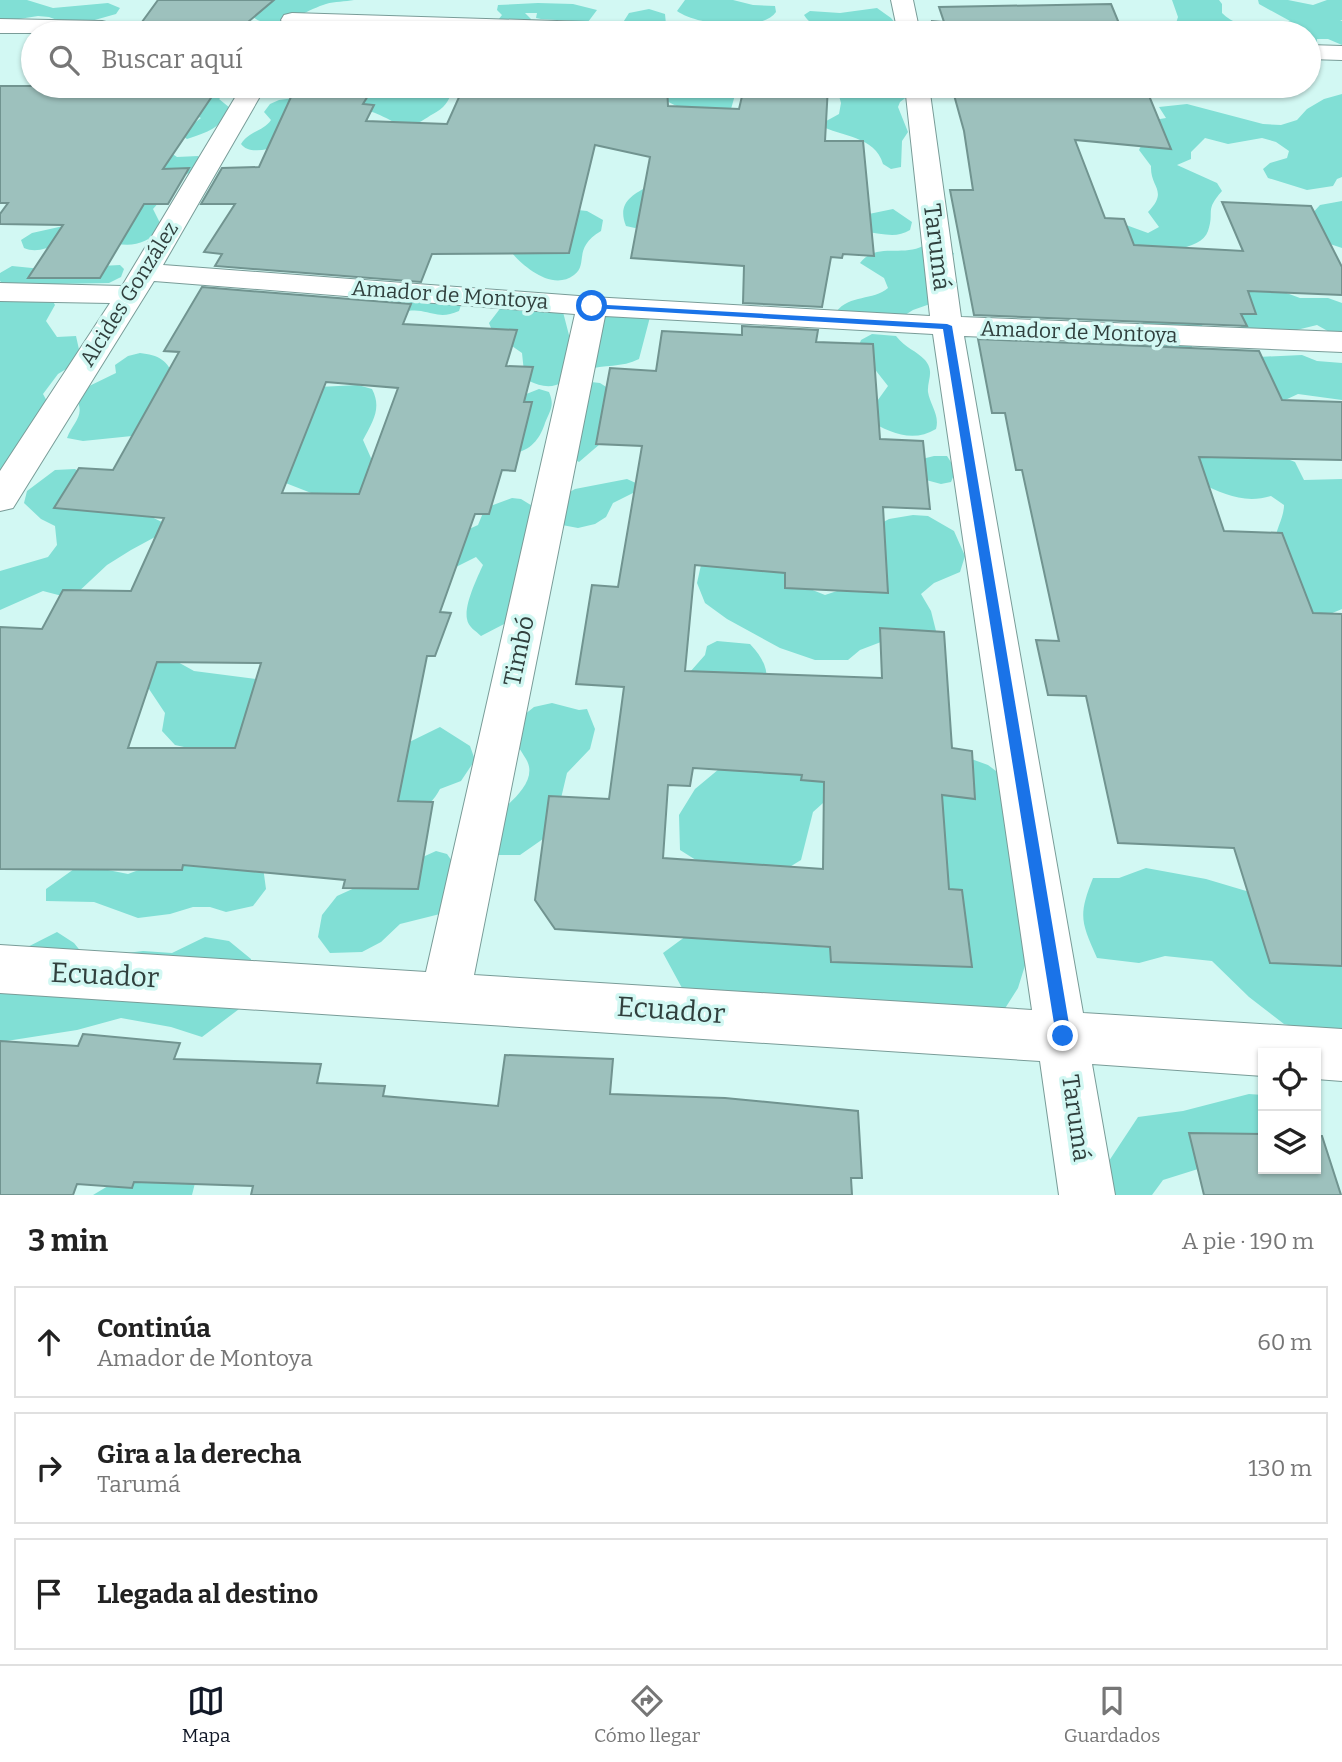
<!DOCTYPE html>
<html lang="es">
<meta charset="utf-8">
<style>
body{margin:0;font-family:Bitter,serif;background:#f6f6f6;color:#222}
.controls{position:absolute;right:21px;bottom:21px;display:grid;overflow:hidden;border-radius:0px;box-shadow:0 2px 5px #0004}
.controls button{width:63px;height:63px;display:grid;place-items:center;padding:0;border:0;border-bottom:2px solid #e0e0e0;background:#fff;color:#222;font:35px sans-serif}
.stop{position:absolute;width:21px;height:21px;margin:-16px;border:5px solid #1a73e8;border-radius:50%;background:#fff}
.stop.end{background:#1a73e8;border-color:#fff;box-shadow:0 2px 7px #0008}
.list{margin:0;padding:0;list-style:none}
h2{display:flex;justify-content:space-between;align-items:center;height:91px;margin:0;padding:0 28px;font-size:30px}
h2 small{font-size:23px;font-weight:400;color:#767676}
.list li{display:grid;grid-template-columns:46px 1fr auto;gap:21px;align-items:center;box-sizing:border-box;height:112px;margin:0 14px 14px;padding:0 14px;border:2px solid #e0e0e0;border-radius:0px}
.list b{display:block;font-size:26px;white-space:nowrap}
.list p{margin:0;font-size:23px;white-space:nowrap;color:#767676}
.list em{font-size:23px;font-style:normal;color:#767676}
.icon{flex:none;width:38px;height:38px;fill:none;stroke:currentColor;stroke-width:2;stroke-linecap:round;stroke-linejoin:round}
.map{position:relative;flex:none;width:1342px;height:1195px;overflow:hidden}
.search{position:absolute;background:#fff;box-shadow:0 2px 5px #0004;left:21px;right:21px;top:21px;height:77px;display:flex;align-items:center;gap:18px;box-sizing:border-box;padding:0 24px;border-radius:38px;color:#767676;font-size:26px}
.sheet{height:469px;background:#fff}
nav{display:flex;justify-content:space-around;align-items:center;box-sizing:border-box;height:98px;border-top:2px solid #e0e0e0;background:#fff;font-size:19px;color:#767676}
nav a{display:grid;justify-items:center;gap:4px}
nav .on{color:#111827}
.map>svg:first-child{display:block}
.green{fill:#81dfd5}
.building{fill:#9dc1bd;stroke:#719490;stroke-width:2;fill-rule:evenodd}
.lines{fill:none;stroke-linecap:round;stroke-linejoin:round}
.street-casing{stroke:#799c98;stroke-width:2}
.street{fill:#fff;fill-rule:evenodd}
.route{fill:#1a73e8}
.labels{text-anchor:middle;dominant-baseline:central;stroke-width:7;stroke-linejoin:round;paint-order:stroke}
.far-street-label{font-size:21px;fill:#303f3d;stroke:#d2f8f3}
.street-label{font-size:24px;fill:#303f3d;stroke:#d2f8f3}
.near-street-label{font-size:28px;fill:#303f3d;stroke:#d2f8f3}
</style>
<div class="map">
<svg width="1342" height="1195" viewBox="0 0 1342 1195">
<rect width="100%" height="100%" fill="#d2f8f3"/>
<path class="green" d="M0,0H27L53,8L108,3L120,8L116,14L84,23H65L49,17L38,16L0,22Z
M262,0H354C345,2 335,1 326,4C305,10 273,35 252,16Z
M685,0H733L753,5L775,6L776,12C761,33 696,25 677,11Z
M1172,0H1219L1222,4V13C1238,29 1269,33 1290,21L1259,4L1258,0H1288L1313,5L1327,0H1342V20H1340L1342,21V45L1328,39H1317L1316,49L1309,51V33H1173L1172,31L1189,32L1175,26L1178,17Z
M538,3L573,4L597,10L588,22L541,19L536,18L537,13H525L531,19L528,23L498,20L502,15L497,10L498,5Z
M877,8L891,18L900,29C879,39 817,38 804,15L810,11L840,13Z
M649,9L665,14L666,24L660,28L622,24L629,13Z
M185,86H235L219,99L230,108C221,128 208,132 187,139L179,134L201,118L192,114Z
M363,86H447L452,90C449,102 444,108 433,114C426,118 417,125 409,126C393,127 373,104 354,112C331,121 258,167 241,144C249,131 264,131 271,120L264,112L270,104L279,100L365,89Z
M653,86H750L735,95L729,116C701,112 672,111 653,90Z
M847,86H901L908,96L900,102L898,107L908,132L902,141L901,167L891,169L883,164C875,136 842,137 819,125L839,114L841,103L838,92Z
M1342,94V177L1337,179L1333,186L1307,190L1268,178L1263,169L1270,163L1287,158L1289,151L1276,142L1262,138L1228,144L1205,138L1191,152V159L1177,165L1217,183L1222,191C1204,211 1215,211 1208,231C1199,256 1138,251 1115,252L1126,225L1148,233L1159,227L1148,212C1169,190 1150,188 1151,166L1139,150L1154,120L1166,118L1159,107L1187,104L1263,124L1281,125L1297,120L1307,109L1324,99Z
M171,153L177,157L198,156L204,162L197,169L181,177L153,209L162,227C137,257 109,242 79,232C63,240 42,256 24,248L21,240L32,233L68,225Z
M649,186L643,226L635,228L626,226C617,204 631,195 649,186Z
M1342,201V248L1309,237L1300,227L1320,205Z
M568,209L587,211L603,220L601,231C572,248 589,264 574,275C553,291 525,268 512,253Z
M893,209L912,222L910,230C896,239 881,233 866,232L864,215Z
M923,246L954,253L948,270L930,304L913,310L886,327L836,312C850,294 873,301 888,288L884,278L860,263C876,242 902,257 923,246Z
M120,265L124,269L121,277L109,283L4,285L0,281V273L12,266L42,269Z
M1235,285L1281,291L1300,298H1328L1342,303V339L1317,325L1264,338L1246,334L1229,309Z
M50,296L55,305L46,321L57,337L76,336L80,354L71,366L58,374L43,394L49,405L0,488V297Z
M388,299C400,299 410,300 422,302C436,305 446,297 461,305L459,311C443,318 436,314 421,311C411,309 397,313 387,314L379,305Z
M502,306L563,312L570,339L600,313L650,317L639,359C622,368 604,364 586,370C575,374 567,382 556,385C547,388 538,385 529,381L524,372L522,353L493,333L489,323Z
M1141,316H1209L1194,337L1191,351L1252,445L1295,462L1304,480L1342,479V609L1313,621C1305,605 1277,563 1275,548C1273,532 1284,520 1284,505L1271,496C1244,504 1224,494 1200,483L1152,356Z
M872,334L896,336C905,348 917,351 925,360C935,372 927,380 928,392C930,405 940,415 936,429C913,443 890,433 868,420L875,404L888,386L858,348L861,340Z
M140,353C158,355 169,360 174,379L299,388L358,385L372,389C382,408 373,421 363,440L371,458L385,468L357,497L324,498L283,482L177,538L155,537L131,550L107,565L75,595L66,597L43,591L0,610V571L48,557L57,545L55,526L41,519L24,503L27,491L55,470L75,469L139,511L164,523L188,516L132,436L83,441L67,438C73,422 86,416 76,398L81,390L116,373L115,365L128,356Z
M1302,355L1317,361L1342,363V400L1298,394L1283,401L1272,402L1258,357Z
M591,382L600,383L614,392L600,444L579,462L559,451Z
M539,389L549,392C555,406 550,410 545,423C541,436 533,449 516,453C506,455 440,437 424,434Z
M934,456H947L956,470L951,482L941,484L911,476L918,460Z
M627,479L638,484L639,490L613,503L606,517L595,524L578,528L562,525L552,502L575,489Z
M512,498L521,499L534,507L528,542L520,554V566L506,623L481,636C476,631 468,627 467,619C464,605 477,578 483,565L476,557L450,570L458,534L478,525L485,508Z
M913,515L928,516L954,531L965,556L960,572L934,583L921,594L931,611L936,631L925,644L881,642L860,650L848,660H815L780,648L727,619L705,603L697,583L701,565L729,529L805,587L825,595L876,578L878,525L889,519Z
M717,641L750,644C765,660 769,671 766,693L690,672L705,655L707,646Z
M158,651L194,671L256,679L279,756L193,749L175,745L162,731L165,713L149,689L135,684Z
M552,703L579,710L587,709L595,729L590,749L567,773L553,832L520,855H495L493,818C507,805 540,782 526,759C515,740 516,748 514,723L534,707Z
M440,727L470,746L475,760L461,781L440,789C428,812 410,815 386,821L391,751Z
M963,756L988,765L1012,783L1027,959L1018,988L1004,1010H694L663,953L697,928L765,927L806,946L855,950L914,818Z
M719,769L860,770L813,812L801,860L775,876L707,867L680,850L679,815L695,789Z
M436,851L447,854L461,874L444,913L400,924L381,942L362,952L330,953L318,937L322,915L337,896Z
M168,853L263,867L266,889L253,906L226,912L210,907H193L170,914L138,918L94,902L46,901V889L74,869H103L128,874L144,868Z
M1146,868L1206,879L1253,893L1342,956V1038L1284,1024L1249,997L1212,961L1165,956L1139,963L1097,958C1081,922 1078,916 1093,878H1119Z
M57,932L74,943L86,958L143,951L172,953L205,937L229,941L251,959V1000L202,1037L171,1027L121,1018L77,1030L0,1042V961Z
M1249,1094L1263,1095V1168L1250,1172L1213,1159L1198,1169L1163,1180L1152,1195H1112L1105,1167L1138,1117L1183,1111Z
M123,1177L195,1183L192,1195H93Z"/>
<path class="building" d="M158,0H274L235,33H134Z
M1111,4L1123,33H933L932,21L944,22L939,7Z
M0,86H219L163,169L189,168L168,204H144L100,278H28L63,225L0,224V214L8,203H0Z
M296,86H374L363,104L374,105L366,121L447,124L464,86H667L668,106L739,109L743,92H775V86H828L825,141H863L874,256L843,254L842,258L831,257L822,307L743,303L744,266L631,258L650,157L595,145L569,253L432,254L421,282L215,266L222,254L204,252L235,204H201L222,168L259,167Z
M939,86H1145L1171,149L1075,140L1105,218L1124,219L1134,245L1243,251L1222,202L1311,206L1342,267V295L1248,291L1256,314H1241L1247,326L974,315L950,190H973L964,131L954,95L940,94Z
M202,287L411,304L403,324L517,330L506,366L533,367L524,402H532L515,471L502,470L489,514H475L440,612L451,613L435,656H427L398,801L433,802L418,889L343,888L345,880L183,865L182,870L0,869V627L42,629L63,590L131,591L164,518L54,508L79,468L113,470L179,352L164,351ZM326,382L398,388L359,494L282,493ZM157,662L261,663L235,748H128Z
M742,326L818,330L816,342L873,344L880,439L923,441L930,509L883,507L888,593L785,588V573L695,565L685,671L882,678L880,628L944,632L952,748L972,751L975,799L942,795L949,889L962,890L972,967L831,962L830,947L555,929L535,900L549,796L609,799L624,687L576,684L592,585L618,587L642,446L596,444L610,368L656,371L662,331L742,335ZM693,768L802,775L801,780L824,782L823,869L663,858L668,785L690,786Z
M978,339L1259,351L1282,400L1342,402V460L1199,457L1224,531L1282,533L1313,613L1342,614V966L1270,963L1234,848L1118,843L1086,696L1048,695L1036,640L1059,641L1022,470H1016L1005,413H992Z
M83,1034L180,1043L174,1059L321,1064L317,1083L385,1086L383,1096L498,1106L505,1055L613,1059L610,1094L725,1098L858,1111L862,1178H851L852,1195H251L253,1186L134,1182L132,1188L77,1184L73,1195H0V1041L78,1046Z
M1189,1133L1263,1134V1169H1316V1136H1322L1341,1195H1204Z"/>
<g class="lines">
<g class="street-casing">
<path id="street" d="M891,0H913L920,33H898Z
M292,13L719,26L727,28L730,33H508L284,25L281,20L284,15Z
M0,19L102,21L110,23L113,28L108,33H0Z
M1309,45L1342,46V60L1309,59Z
M242,86H266L163,265L592,297L930,316L905,86H929L961,317L1342,332V352L964,336L1083,1013L1342,1029V1081L1316,1079V1053H1263V1076L1092,1064L1115,1195H1059L1040,1061L0,993V945L426,972L575,314L154,281L13,508L0,511V471L110,303L0,301V283L122,286ZM605,316L933,334L1032,1010L474,975Z"/>
</g>
<use href="#street" class="street"/>
</g>
<path class="route" d="M589,304L947,324L952,326L1071,1036L1069,1041L1063,1044L1058,1041L1056,1036L943,329L592,308L587,306Z"/>
<g class="labels">
<g class="far-street-label">
<text transform="translate(129 294) rotate(-58)">Alcides González</text>
<text transform="translate(450 295) rotate(4)">Amador de Montoya</text>
<text transform="translate(1079 332) rotate(2)">Amador de Montoya</text>
</g>
<g class="street-label">
<text transform="translate(937 247) rotate(83)">Tarumá</text>
<text transform="translate(519 651) rotate(-78)">Timbó</text>
<text transform="translate(1076 1118) rotate(82)">Tarumá</text>
</g>
<g class="near-street-label">
<text transform="translate(105 975) rotate(3)">Ecuador</text>
<text transform="translate(671 1010) rotate(4)">Ecuador</text>
</g>
</g>
</svg>
<div class="controls">
<button><svg class="icon" aria-label="locate" viewBox="0 0 24 24"><circle cx="12" cy="12" r="6"/><path d="M12 2v4M12 18v4M2 12h4M18 12h4"/></svg></button>
<button><svg class="icon" aria-label="layers" viewBox="0 0 24 24"><path d="M12 4l9 5-9 5-9-5zM3 14l9 5 9-5"/></svg></button>
</div>
<div class="stop" style="left:592px;top:306px"></div>
<div class="stop end" style="left:1063px;top:1036px"></div>
<div class="search"><svg class="icon" aria-label="search" viewBox="0 0 24 24"><circle cx="10" cy="10" r="6"/><path d="M15 15l6 6"/></svg>Buscar aquí</div>
</div>
<section class="sheet">
<h2>3 min<small>A pie · 190 m</small></h2>
<ul class="list">
<li><svg class="icon" aria-label="ahead" viewBox="0 0 24 24"><path d="M12 20V5M6 11l6-6 6 6"/></svg><div><b>Continúa</b><p>Amador de Montoya</p></div><em>60 m</em></li>
<li><svg class="icon" aria-label="right" viewBox="0 0 24 24"><path d="M7 20v-9h11M14 6l5 5-5 5"/></svg><div><b>Gira a la derecha</b><p>Tarumá</p></div><em>130 m</em></li>
<li><svg class="icon" aria-label="arrive" viewBox="0 0 24 24"><path d="M6 21V4h12l-3 4 3 4H6"/></svg><div><b>Llegada al destino</b></div></li>
</ul>
</section>
<nav>
<a class="on"><svg class="icon" aria-label="map" viewBox="0 0 24 24"><path d="M3 6l6-2 6 2 6-2v14l-6 2-6-2-6 2zM9 4v14M15 6v14"/></svg>Mapa</a>
<a><svg class="icon" aria-label="directions" viewBox="0 0 24 24"><path d="M12 3l9 9-9 9-9-9zM9 14v-3h6M13 9l2 2-2 2"/></svg>Cómo llegar</a>
<a><svg class="icon" aria-label="saved" viewBox="0 0 24 24"><path d="M7 4h10v16l-5-4-5 4z"/></svg>Guardados</a>
</nav>
